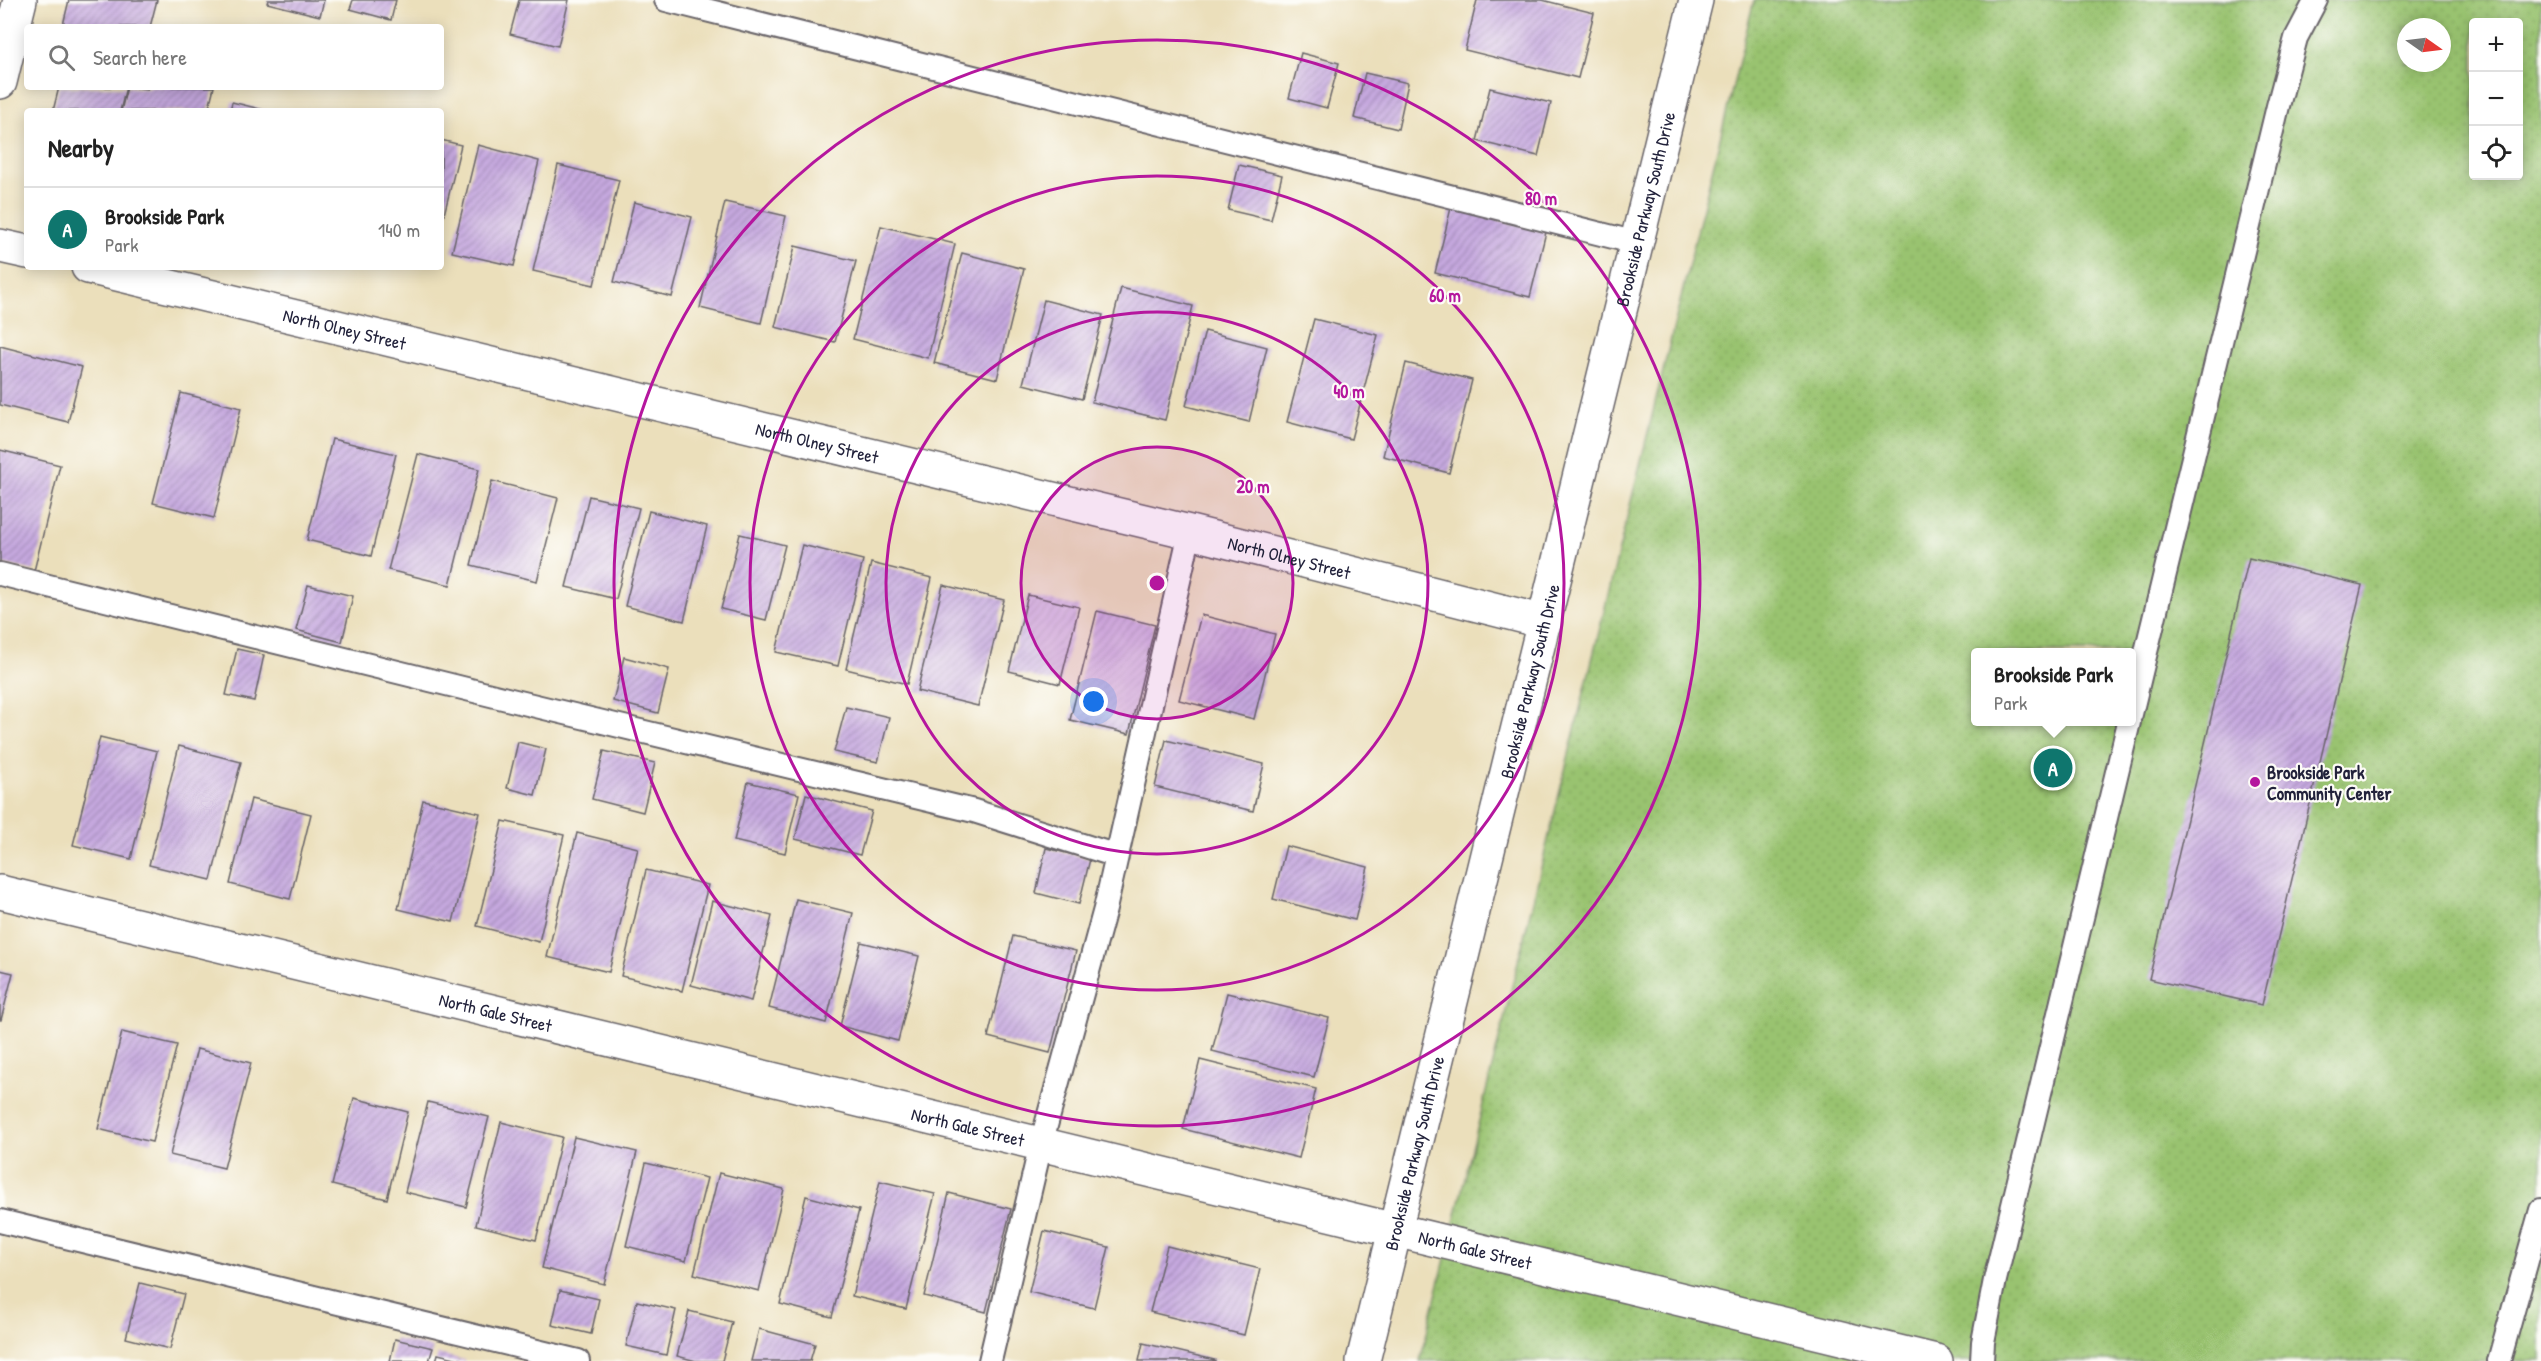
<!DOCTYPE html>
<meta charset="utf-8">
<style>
body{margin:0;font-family:"Patrick Hand",sans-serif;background:#f2f2f2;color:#222}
.controls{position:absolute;right:18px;top:18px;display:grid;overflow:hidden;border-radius:6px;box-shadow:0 3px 15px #0003}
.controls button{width:54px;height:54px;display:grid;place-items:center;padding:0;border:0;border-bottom:2px solid #e0e0e0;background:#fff;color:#222;font:30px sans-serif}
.compass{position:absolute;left:2397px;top:18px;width:54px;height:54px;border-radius:50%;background:#fff;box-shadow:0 3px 15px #0003;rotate:104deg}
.you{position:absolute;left:1094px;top:702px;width:21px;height:21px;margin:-15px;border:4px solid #fff;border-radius:50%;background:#1a73e8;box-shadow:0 0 0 9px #1a73e833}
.badge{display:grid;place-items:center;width:39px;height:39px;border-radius:50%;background:#0f766e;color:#fff;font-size:20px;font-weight:700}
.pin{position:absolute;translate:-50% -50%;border:3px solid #fff;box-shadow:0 2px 6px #0006}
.popup{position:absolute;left:1971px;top:648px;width:165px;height:78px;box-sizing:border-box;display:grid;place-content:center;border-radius:6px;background:#fff;filter:drop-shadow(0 2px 4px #0005);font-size:20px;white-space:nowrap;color:#767676}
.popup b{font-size:22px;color:#222}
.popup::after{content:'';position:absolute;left:50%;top:100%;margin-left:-12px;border:12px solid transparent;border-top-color:#fff}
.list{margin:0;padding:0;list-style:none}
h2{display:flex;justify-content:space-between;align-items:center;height:78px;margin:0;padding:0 24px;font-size:26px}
h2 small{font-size:20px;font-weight:400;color:#767676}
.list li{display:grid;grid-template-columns:39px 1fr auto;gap:18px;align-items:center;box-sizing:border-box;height:84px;padding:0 24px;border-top:2px solid #e0e0e0}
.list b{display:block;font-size:22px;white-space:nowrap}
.list p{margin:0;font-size:20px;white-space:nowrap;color:#767676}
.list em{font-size:20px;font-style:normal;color:#767676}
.icon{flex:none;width:33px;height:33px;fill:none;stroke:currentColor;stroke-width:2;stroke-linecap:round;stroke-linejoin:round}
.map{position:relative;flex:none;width:2541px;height:1361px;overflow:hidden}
.search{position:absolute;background:#fff;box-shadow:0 3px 15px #0003;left:24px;top:24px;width:420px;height:66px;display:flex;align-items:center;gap:15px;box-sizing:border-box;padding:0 21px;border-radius:6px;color:#767676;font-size:22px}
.panel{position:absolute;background:#fff;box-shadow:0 3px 15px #0003;left:24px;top:108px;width:420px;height:162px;border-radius:6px}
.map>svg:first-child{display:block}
.park{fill:url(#park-dots);stroke:#5e7255;stroke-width:1.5;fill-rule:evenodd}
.building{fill:url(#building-hatch)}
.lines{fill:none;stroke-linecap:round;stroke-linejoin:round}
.service-casing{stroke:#686468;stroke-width:26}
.minor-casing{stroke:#686468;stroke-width:36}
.secondary-casing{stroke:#686468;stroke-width:36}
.service{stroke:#fff;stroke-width:22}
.minor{stroke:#fff;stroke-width:33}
.secondary{stroke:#fff;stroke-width:33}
.ring{fill:none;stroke:#b5179e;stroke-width:3}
.poi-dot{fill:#b5179e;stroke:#fdfcf7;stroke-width:2}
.labels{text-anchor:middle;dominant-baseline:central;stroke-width:4.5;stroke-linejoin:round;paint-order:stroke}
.street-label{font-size:18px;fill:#22223b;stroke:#fdfcf7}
.poi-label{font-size:18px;font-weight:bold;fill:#22223b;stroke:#fdfcf7;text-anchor:start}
.centre{fill:#b5179e;stroke:#fdfcf7;stroke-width:3}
.ring-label{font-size:18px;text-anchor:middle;font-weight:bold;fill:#b5179e;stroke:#fdfcf7;stroke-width:4.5;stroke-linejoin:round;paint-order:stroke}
</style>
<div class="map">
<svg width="2541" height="1361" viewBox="0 0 2541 1361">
<defs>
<pattern id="park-dots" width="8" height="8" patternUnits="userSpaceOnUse" patternTransform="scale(1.5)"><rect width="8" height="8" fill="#99c36f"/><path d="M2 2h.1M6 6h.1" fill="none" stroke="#84a761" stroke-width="1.8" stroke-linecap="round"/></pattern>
<pattern id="building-hatch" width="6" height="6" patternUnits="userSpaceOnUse" patternTransform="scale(1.5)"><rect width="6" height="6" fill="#c6a9df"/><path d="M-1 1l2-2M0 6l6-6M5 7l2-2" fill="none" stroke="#a089b6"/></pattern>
</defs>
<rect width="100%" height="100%" fill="#fdfcf7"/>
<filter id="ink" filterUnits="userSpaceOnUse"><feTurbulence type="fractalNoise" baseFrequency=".0167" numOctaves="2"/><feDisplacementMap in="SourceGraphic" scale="12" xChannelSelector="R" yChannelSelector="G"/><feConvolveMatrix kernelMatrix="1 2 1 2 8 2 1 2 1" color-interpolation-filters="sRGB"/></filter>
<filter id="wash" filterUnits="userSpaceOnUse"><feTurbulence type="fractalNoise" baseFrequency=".008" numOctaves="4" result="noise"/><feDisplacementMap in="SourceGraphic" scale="24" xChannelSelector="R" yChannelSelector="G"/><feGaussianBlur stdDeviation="1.35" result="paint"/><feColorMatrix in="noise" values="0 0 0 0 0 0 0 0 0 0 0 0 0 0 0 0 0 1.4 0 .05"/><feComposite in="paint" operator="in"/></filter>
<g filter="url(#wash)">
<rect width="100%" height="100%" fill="#ebdfbb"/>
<path class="park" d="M1754,0H2541V1361H1420ZM2474,22H2518V176H2474ZM2406,27H2442V63H2406ZM1975,652H2131V722H1975Z"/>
<g id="blocks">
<path class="building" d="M69,0H157L150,27H72L63,25Z
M268,0H324L320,16L267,3Z
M353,0H396L391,20L350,9Z
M519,0H569L558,46L510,34Z
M1477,0H1542L1594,13L1578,78L1465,50Z
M1301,53L1339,63L1327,108L1289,98Z
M1365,73L1408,83L1398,129L1354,118Z
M59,87H126L120,111H53Z
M127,87L148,89V87H214L208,111H121Z
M1490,88L1551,103L1538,156L1477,141Z
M232,102L264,110V111H230Z
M441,140L461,145L442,223H441Z
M478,145L539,161L514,266L452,252Z
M558,165L619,180L594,285L533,271Z
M1239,165L1282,175L1271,220L1228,210Z
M634,202L692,217L672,297L614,282Z
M725,202L786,216L761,323L700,308Z
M1451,208L1546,232L1530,297L1435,273Z
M881,226L955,244L928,358L853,339Z
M795,246L856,261L835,342L775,327Z
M962,253L1024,269L997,379L934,363Z
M1121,288L1193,306L1165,420L1092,402Z
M1044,300L1103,315L1082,399L1023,384Z
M1314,319L1378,335L1351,439L1287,422Z
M1205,331L1267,347L1249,422L1186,406Z
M0,346L82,367L68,422L0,405Z
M1406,363L1472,380L1449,473L1383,456Z
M181,393L241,408L214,518L153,503Z
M332,439L396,454L371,556L307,540Z
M0,450L60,465L34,571L0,563Z
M418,454L479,469L450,585L388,570Z
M492,481L558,498L537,581L471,565Z
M589,496L639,508L616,599L566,587Z
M649,511L707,526L684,621L625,606Z
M740,534L785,545L766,620L721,609Z
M802,545L863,560L838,666L776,652Z
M2249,558L2362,585L2262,1005L2149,979Z
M871,563L932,578L907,684L846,669Z
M308,585L353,596L342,642L296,630Z
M943,585L1004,600L978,706L917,691Z
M1028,595L1079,607L1060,684L1009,671Z
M1097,611L1155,625L1129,734L1070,720Z
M1201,615L1275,634L1254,719L1179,700Z
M237,649L264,655L254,701L226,695Z
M624,657L669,669L658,713L613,701Z
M846,707L889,717L878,762L834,752Z
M100,737L157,751L131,859L73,845Z
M1166,740L1264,764L1253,811L1155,787Z
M518,742L546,749L535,795L507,788Z
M179,746L241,762L211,880L149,865Z
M604,751L655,763L643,812L592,799Z
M748,782L799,794L785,853L734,841Z
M806,794L872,811L860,855L795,839Z
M251,799L311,814L290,899L230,884Z
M423,800L480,813L453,922L398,909Z
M503,821L564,835L539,942L477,926Z
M577,833L638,848L609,972L547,957Z
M1286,846L1368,867L1355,920L1273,899Z
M1046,848L1090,859L1079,904L1036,893Z
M646,870L708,885L682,991L621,976Z
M796,899L853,913L826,1023L769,1008Z
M712,901L772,916L751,1001L691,985Z
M1013,936L1076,951L1050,1053L988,1037Z
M861,942L919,956L898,1041L840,1026Z
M0,970L13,973L1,1020H0Z
M1227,993L1329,1018L1314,1077L1212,1051Z
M122,1032L177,1045L152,1142L98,1129Z
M197,1049L251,1063L224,1168L170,1155Z
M1200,1060L1316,1089L1299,1158L1183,1129Z
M354,1098L408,1112L387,1199L332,1185Z
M428,1102L489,1117L466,1207L405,1192Z
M501,1122L562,1137L536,1240L476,1225Z
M574,1137L637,1152L604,1284L542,1268Z
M646,1163L707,1178L686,1261L626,1246Z
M719,1173L784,1189L759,1291L694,1274Z
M880,1181L935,1194L906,1309L852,1296Z
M949,1193L1011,1209L986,1312L924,1296Z
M806,1196L859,1210L832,1317L780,1304Z
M1044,1231L1109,1247L1094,1308L1029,1292Z
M1167,1246L1260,1269L1244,1335L1150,1312Z
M140,1283L184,1294L170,1349L126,1338Z
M560,1290L599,1299L591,1334L552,1325Z
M637,1301L676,1310L666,1355L626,1346Z
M689,1311L732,1322L722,1361H696L677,1356Z
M759,1329L815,1344L810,1361H751Z
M395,1339L433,1348L429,1361H390Z
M1143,1343L1215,1360V1361H1139Z
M438,1354L464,1360V1361H436Z"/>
</g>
</g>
<g filter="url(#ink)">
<use href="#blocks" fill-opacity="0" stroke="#686468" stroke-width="1.5"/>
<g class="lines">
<g class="service-casing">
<path id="service" d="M666,0L1637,243
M0,574L511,700L974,811L1117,856
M2131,714L2278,106L2296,38L2316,0
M0,1221L578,1361
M990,1361L1041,1144L1105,909L1190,532
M1982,1361L1983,1342L1995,1280L2129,722
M2499,1361L2541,1210"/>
</g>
<g class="minor-casing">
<g id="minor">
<path d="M0,82L20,0"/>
<path d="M0,246L27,252"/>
<path id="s1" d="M88,267L1190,532L1545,622"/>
<path id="s2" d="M0,892L1936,1361"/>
</g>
</g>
<g class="secondary-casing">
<g id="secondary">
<path id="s3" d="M1363,1361L1696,0"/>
</g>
</g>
<use href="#service" class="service"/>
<use href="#minor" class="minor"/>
<use href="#secondary" class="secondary"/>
</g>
</g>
<circle cx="1157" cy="583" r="136" fill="#b5179e" fill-opacity=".12"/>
<g class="ring">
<circle cx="1157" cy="583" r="136"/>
<circle cx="1157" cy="583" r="271"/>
<circle cx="1157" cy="583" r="407"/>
<circle cx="1157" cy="583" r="543"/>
</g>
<circle class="poi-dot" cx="2255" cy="782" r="6"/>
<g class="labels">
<g class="street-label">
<text stroke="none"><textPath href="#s3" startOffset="1186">Brookside Parkway South Drive</textPath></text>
<text stroke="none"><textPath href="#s1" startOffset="264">North Olney Street</textPath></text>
<text stroke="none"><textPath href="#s1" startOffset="750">North Olney Street</textPath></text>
<text stroke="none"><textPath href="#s1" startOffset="1236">North Olney Street</textPath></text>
<text stroke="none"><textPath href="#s3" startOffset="700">Brookside Parkway South Drive</textPath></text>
<text stroke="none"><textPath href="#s2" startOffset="510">North Gale Street</textPath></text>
<text stroke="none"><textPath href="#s2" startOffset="996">North Gale Street</textPath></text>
<text stroke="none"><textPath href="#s3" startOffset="214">Brookside Parkway South Drive</textPath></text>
<text stroke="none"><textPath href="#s2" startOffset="1518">North Gale Street</textPath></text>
</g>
<g class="poi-label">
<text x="2267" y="772">Brookside Park<tspan x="2267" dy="21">Community Center</tspan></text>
</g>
</g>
<circle cx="1157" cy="583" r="9" class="centre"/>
<g class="ring-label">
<text x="1541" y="205">80 m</text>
<text x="1445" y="302">60 m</text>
<text x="1349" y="398">40 m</text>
<text x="1253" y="493">20 m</text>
</g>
</svg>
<div class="controls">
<button>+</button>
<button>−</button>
<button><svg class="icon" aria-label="locate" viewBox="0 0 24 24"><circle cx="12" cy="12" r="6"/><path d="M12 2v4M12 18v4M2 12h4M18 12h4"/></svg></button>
</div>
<svg class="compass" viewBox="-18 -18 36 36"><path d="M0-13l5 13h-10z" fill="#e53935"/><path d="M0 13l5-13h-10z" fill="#767676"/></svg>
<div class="you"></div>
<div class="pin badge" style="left:2053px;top:768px">A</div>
<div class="popup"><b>Brookside Park</b>Park</div>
<div class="search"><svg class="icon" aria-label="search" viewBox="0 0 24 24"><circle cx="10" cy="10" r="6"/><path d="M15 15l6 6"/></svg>Search here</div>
<section class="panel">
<h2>Nearby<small></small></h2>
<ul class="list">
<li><span class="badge">A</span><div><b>Brookside Park</b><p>Park</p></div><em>140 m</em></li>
</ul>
</section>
</div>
